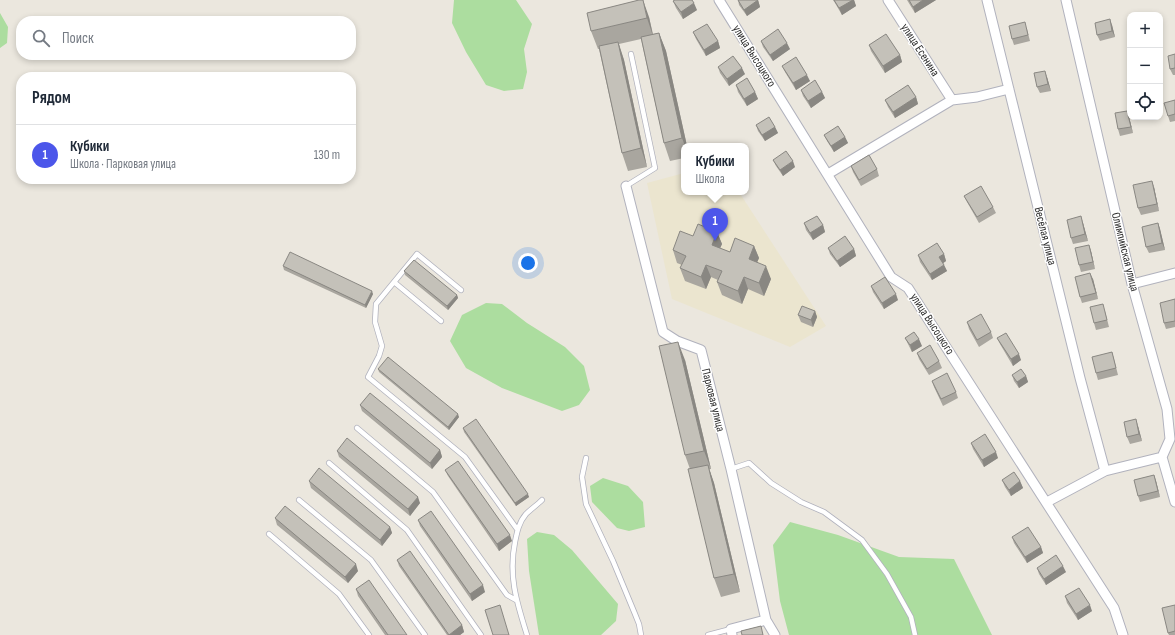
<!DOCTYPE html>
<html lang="ru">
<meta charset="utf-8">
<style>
body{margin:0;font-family:"Sofia Sans Condensed",sans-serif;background:#f2f2f3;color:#1f2937}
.controls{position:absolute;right:12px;top:12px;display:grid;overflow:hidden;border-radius:8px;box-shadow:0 2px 6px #0003}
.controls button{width:36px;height:36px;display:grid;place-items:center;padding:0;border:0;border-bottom:1px solid #e0e1e3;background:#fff;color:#1f2937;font:20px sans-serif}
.you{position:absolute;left:528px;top:263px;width:14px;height:14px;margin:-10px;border:3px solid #fff;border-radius:50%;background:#1a73e8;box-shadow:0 0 0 6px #1a73e833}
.badge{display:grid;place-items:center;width:26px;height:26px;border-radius:50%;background:#4c56ea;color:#fff;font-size:13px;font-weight:700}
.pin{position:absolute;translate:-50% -33px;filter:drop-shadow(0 1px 2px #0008)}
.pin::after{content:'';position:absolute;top:21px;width:14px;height:12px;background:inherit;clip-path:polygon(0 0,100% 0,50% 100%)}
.popup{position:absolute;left:681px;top:143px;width:68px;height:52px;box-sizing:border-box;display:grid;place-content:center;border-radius:8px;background:#fff;filter:drop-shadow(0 1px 3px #0005);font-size:13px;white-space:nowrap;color:#747a83}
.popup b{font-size:15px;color:#1f2937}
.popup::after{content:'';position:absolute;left:50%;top:100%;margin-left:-8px;border:8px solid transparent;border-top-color:#fff}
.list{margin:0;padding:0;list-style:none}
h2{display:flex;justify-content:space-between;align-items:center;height:52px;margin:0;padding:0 16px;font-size:17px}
h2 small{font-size:13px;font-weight:400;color:#747a83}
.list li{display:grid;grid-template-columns:26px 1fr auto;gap:12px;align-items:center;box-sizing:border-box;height:60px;padding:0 16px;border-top:1px solid #e0e1e3}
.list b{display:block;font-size:15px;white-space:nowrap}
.list p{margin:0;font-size:13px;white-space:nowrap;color:#747a83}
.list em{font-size:13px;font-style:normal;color:#747a83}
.icon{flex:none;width:22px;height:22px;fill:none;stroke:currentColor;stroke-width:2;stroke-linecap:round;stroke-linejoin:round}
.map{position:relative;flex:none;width:1175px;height:635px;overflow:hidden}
.search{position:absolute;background:#fff;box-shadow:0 2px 6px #0003;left:16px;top:16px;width:340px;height:44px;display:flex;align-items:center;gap:10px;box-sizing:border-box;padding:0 14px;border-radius:16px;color:#747a83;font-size:15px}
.panel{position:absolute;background:#fff;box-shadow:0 2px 6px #0003;left:16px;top:72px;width:340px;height:112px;border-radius:16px}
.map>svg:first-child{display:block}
.education{fill:#ebe5cf}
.green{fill:#acdd9f}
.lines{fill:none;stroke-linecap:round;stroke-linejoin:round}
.service-casing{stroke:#b1b2bd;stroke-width:6}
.minor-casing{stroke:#b1b2bd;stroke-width:11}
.service{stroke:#fff;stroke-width:4.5}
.minor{stroke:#fff;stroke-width:9}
.wall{fill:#a9a69f}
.shaded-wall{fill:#898782}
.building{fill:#c4c1b9;stroke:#898782}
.labels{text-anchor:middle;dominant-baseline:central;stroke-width:3;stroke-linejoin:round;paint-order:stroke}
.street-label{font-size:12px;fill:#2a2a2a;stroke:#fff}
</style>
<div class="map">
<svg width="1175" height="635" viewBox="0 0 1175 635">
<rect width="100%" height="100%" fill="#ebe7de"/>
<path class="education" d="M684,173V192H739L826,326L790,347L672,299L647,183Z"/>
<path class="green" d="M454,0H516L532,24L524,49L527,72L523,89L504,91L486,85L466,52L452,23Z
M0,13L8,27L7,43L0,48Z
M486,303L502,304L527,323L565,347L584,366L590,390L579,405L562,411L502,388L466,368L450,341L462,315Z
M603,478L628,486L643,502L645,527L629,531L617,528L592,502L590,486Z
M790,522L838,535L899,557L954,559L992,635H789L780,601L773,545Z
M537,532L554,535L572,550L618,604L616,621L601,635H539L529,571L527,539Z"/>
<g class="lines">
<g class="service-casing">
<path id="service" d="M626,186L655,168L631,54
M394,282L441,321
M461,290L417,254L376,304L375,322L382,346L379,356L368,377L465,457L517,529
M357,428L433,492L507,595L516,600
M586,458L582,477L586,504L613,561L635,614L639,624L641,635
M329,463L407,530L481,635
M731,469L749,463L771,483L801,502L824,512L862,540L887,574L911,617L915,635
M299,500L371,560L425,635
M269,534L339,594L369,635
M527,635C517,603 508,576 515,542C517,532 519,522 526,514C531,509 537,505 542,500
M708,635L731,629"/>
</g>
<g class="minor-casing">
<path id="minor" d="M719,0L891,277L908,288L1114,608L1123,635
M888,0L952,100
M987,0L1080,378L1105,471
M1066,0L1132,284L1167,409L1170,439L1162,457L1175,502
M828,174L952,100L977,97L1009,89
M626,186L663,332L677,341L701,350L731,469L766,620L775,635
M1132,284L1175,273
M1047,502L1105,471L1162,457
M732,635L731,629L766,620"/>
</g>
<use href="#service" class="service"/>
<use href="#minor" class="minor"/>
</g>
<path class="wall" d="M738,0H758L760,7L747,16L739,5Z
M833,0H854L856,6L842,15L835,3Z
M907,0H936L915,13Z
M673,1L697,10L683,19L676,8Z
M649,17L653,34L659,33L666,51L687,146H684V158L670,161L664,143L641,39L619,44L624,60L647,167L628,171L622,153L599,49H598L591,31Z
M1112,25L1115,37L1100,41L1097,35Z
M1027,29L1030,41L1014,45L1012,39Z
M693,32L718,41L720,48L706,56L696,39Z
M761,41L790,49L773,61L763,47Z
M869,45L900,55L902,62L885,73L871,51Z
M1175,54V75H1173L1170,69Z
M782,66L810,81L796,90L785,72Z
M718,67L745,74L729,86L720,73Z
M1047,77L1051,91L1040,93L1037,87Z
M736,85L755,92L758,99L747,106L738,92Z
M801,90L822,92L825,98L811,108L803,96Z
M916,97L918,104L895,118L888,107L885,100Z
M1175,100V121L1170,122L1168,116Z
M1127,111L1129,117L1133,133L1120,136L1118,129Z
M756,125L775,127L778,133L765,141L758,131Z
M824,135L845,137L848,143L834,152L827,141Z
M773,160L795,167L783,176L776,166Z
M851,166L877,169L879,176L861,186L853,172Z
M1154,187L1159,211L1141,215L1138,208Z
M964,196L993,207L996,213L979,223L967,202Z
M804,223L823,225L825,232L813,240L806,230Z
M1083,223L1088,241L1073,244L1071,238Z
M1158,223L1160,229L1165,250L1149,253L1146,247Z
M717,232L722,244L720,248L730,252L754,246L759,258L757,262L771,279L764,296L748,289L742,304L722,295L717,282L718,280L711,277L706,289L685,281L680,268L682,265L677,263L673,250L693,236Z
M1089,245L1091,251L1095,269L1081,272L1079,265Z
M828,248L854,249L856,256L840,267L830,254Z
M944,254L946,261L943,263L947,271L932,280L920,262L918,255Z
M283,266L373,294L366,308L284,270Z
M404,271L457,295L458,298L448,310L405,275Z
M1093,279L1098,299L1082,303L1080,297Z
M871,286L898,300L884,309L873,292Z
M1175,299V327L1166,329L1164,323Z
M815,311L817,317L813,327L801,322L798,315Z
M1105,311L1109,327L1096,330L1094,323Z
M967,322L991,332L993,338L979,347L969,329Z
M905,338L922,346L912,352Z
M997,338L1021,360L1013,366L1000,344Z
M1112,352L1114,359L1118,375L1098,380L1096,373Z
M917,353L939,361L942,368L929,375L919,359Z
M685,360L711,469H709L714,483L740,592L721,597L714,578L690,469L685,455Z
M378,369L459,417L449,430L379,372Z
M1012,375L1026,376L1028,382L1019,388L1014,381Z
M932,381L956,392L958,398L943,406L934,387Z
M360,405L440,450L442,457L432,469L362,411Z
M1138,426L1142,441L1130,444L1127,437Z
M463,428L529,497L516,506L464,432Z
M971,443L998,458L984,467L973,449Z
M337,451L420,503L410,516L339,457Z
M445,470L512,541L499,551L448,476Z
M1154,475L1156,481L1160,497L1140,502L1138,496Z
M1002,480L1020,481L1023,488L1011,496L1005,487Z
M309,481L390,527L392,533L382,546L311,488Z
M275,518L358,571L348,583L277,525Z
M418,520L485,592L472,601L420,526Z
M1012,537L1041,547L1043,553L1027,563L1014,543Z
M397,560L462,625L464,632L460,635H447L399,566Z
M1037,568L1066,572L1046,585L1039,574Z
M356,589L407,635H385L358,596Z
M1065,596L1092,611L1078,620L1067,603Z
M1175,605V635H1169L1168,633Z"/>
<path class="shaded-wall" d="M643,0L649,17L653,36L647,18Z
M758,0L760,7L747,16L744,10Z
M853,0H854L856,6L842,15L839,8Z
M923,0H936L915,13L913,7Z
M694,3L697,10L683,19L681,12Z
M1110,19L1112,25L1115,37L1112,31Z
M659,33L666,51L687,146H685L682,138Z
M718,41L720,48L706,56L704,50Z
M618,42L624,60L647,167L641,148Z
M787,43L790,49L773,61L770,55Z
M900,55L902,62L885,73L883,66Z
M742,68L745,74L729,86L727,79Z
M1045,71L1047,77L1051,91L1048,84Z
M807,75L810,81L796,90L793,83Z
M755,92L758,99L747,106L744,99Z
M822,92L825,98L811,108L808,101Z
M916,97L918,104L895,118L893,112Z
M1127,111L1129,117L1133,133L1131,127Z
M775,127L778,133L765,141L762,135Z
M845,137L848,143L834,152L831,146Z
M793,161L795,167L783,176L780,170Z
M1152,181L1154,187L1159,211L1157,204Z
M1081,216L1083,223L1088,241L1085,234Z
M1158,223L1160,229L1165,250L1162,243Z
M823,225L825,232L813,240L810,233Z
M717,232L722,244L716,257L712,245Z
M1089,245L1091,251L1095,269L1093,262Z
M754,246L759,258L753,272L749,259Z
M854,249L856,256L840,267L837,261Z
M944,254L946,261L942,264L939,257Z
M706,265L711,277L706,289L701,277Z
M944,265L947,271L932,280L930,274Z
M766,266L771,279L764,296L759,283Z
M1090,273L1093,279L1098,299L1096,293Z
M744,277L748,289L742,304L738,291Z
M372,291L373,294L366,308L365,305Z
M896,294L898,300L884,309L882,303Z
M457,295L458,298L448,310L447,306Z
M815,311L817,317L813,327L811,320Z
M919,339L922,346L912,352L910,345Z
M678,342L685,360L711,469L704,451Z
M1019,354L1021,360L1013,366L1011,359Z
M1026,376L1028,382L1019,388L1017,382Z
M458,414L459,417L449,430L448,427Z
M1136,419L1138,426L1142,441L1139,434Z
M440,450L442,457L432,469L430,463Z
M996,452L998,458L984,467L982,460Z
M708,465L714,483L740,592L734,574Z
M1154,475L1156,481L1160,497L1158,491Z
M1020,481L1023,488L1011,496L1009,490Z
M528,494L529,497L516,506L515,503Z
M418,497L420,503L410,516L408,509Z
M390,527L392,533L382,546L380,540Z
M510,535L512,541L499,551L497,544Z
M1041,547L1043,553L1027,563L1025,557Z
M356,564L358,571L348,583L345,577Z
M1063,566L1066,572L1046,585L1044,579Z
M483,585L485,592L472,601L470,594Z
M1090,605L1092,611L1078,620L1076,614Z
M462,625L464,632L460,635H449Z"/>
<path class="building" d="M639,0H643L647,18L591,31L587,13Z
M675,0H692L694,3L681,12L673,1Z
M738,0H758L744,10Z
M834,0H853L839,8Z
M909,0H923L913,7Z
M1110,19L1112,31L1097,35L1095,23Z
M1025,22L1028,35L1012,39L1009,26Z
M707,24L718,41L704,50L693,32Z
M778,29L787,43L770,55L761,41Z
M659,33L682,138L664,143L641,37Z
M886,34L900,55L883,66L869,45Z
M618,42L641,148L622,153L599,46Z
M1175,54V68L1170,69L1168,56Z
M733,56L742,68L727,79L718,67Z
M796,57L807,75L793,83L782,66Z
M1045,71L1048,84L1037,87L1034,73Z
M747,78L755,92L744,99L736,85Z
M815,80L822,92L808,101L801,90Z
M908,85L916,97L893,112L885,100Z
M1175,100V114L1168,116L1164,103Z
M1127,111L1131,127L1118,129L1115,113Z
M769,117L775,127L762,135L756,125Z
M838,126L845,137L831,146L824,135Z
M786,151L793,161L780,170L773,160Z
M869,155L877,169L859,180L851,166Z
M1152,181L1157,204L1138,208L1133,185Z
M981,186L993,207L977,217L964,196Z
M817,216L823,225L810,233L804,223Z
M1081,216L1085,234L1071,238L1067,220Z
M1158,223L1162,243L1146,247L1142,227Z
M698,224L717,232L712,245L730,252L735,238L754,246L749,259L766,266L759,283L744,277L738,291L717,282L722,271L706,265L701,277L680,268L686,256L673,250L680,231L693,236Z
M845,236L854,249L837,261L828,248Z
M937,243L944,254L939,257L944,265L930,274L918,255Z
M1089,245L1093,262L1079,265L1075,248Z
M290,252L372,291L365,305L283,266Z
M414,260L457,295L447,306L404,271Z
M1090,273L1096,293L1080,297L1075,277Z
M885,277L896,294L882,303L871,286Z
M1175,299V321L1164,323L1160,303Z
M1103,304L1107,320L1094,323L1090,307Z
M802,306L815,311L811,320L798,315Z
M981,314L991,332L977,340L967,322Z
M914,332L919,339L910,345L905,338Z
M1006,333L1019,354L1011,359L997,338Z
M678,342L704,451L685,455L659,346Z
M930,345L939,361L927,369L917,353Z
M1112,352L1116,368L1096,373L1092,357Z
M388,357L458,414L448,427L378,369Z
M1021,369L1026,376L1017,382L1012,375Z
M947,373L956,392L941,399L932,381Z
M370,393L440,450L430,463L360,405Z
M476,419L528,494L515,503L463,428Z
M1136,419L1139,434L1127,437L1124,422Z
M985,434L996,452L982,460L971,443Z
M347,438L418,497L408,509L337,451Z
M458,461L510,535L497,544L445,470Z
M708,465L734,574L714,578L688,469Z
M319,468L390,527L380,540L309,481Z
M1014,472L1020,481L1009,490L1002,480Z
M1154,475L1158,491L1138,496L1134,480Z
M285,506L356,564L345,577L275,518Z
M431,511L483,585L470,594L418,520Z
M1028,527L1041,547L1025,557L1012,537Z
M410,551L462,625L449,635L397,560Z
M1056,555L1063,566L1044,579L1037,568Z
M369,580L407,635H388L356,589Z
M1079,588L1090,605L1076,614L1065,596Z
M500,605L509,635H493L485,610Z
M1175,605V631L1168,633L1162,608Z
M761,626L763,635H742L741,631Z"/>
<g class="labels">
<g class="street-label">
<text transform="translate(920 50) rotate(57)">улица Есенина</text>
<text transform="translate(754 56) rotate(58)">улица Высоцкого</text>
<text transform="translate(1045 236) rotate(76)">Весёлая улица</text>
<text transform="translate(1125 252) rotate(76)">Олимпийская улица</text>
<text transform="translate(932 324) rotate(57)">улица Высоцкого</text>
<text transform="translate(713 400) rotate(76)">Парковая улица</text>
</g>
</g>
</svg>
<div class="controls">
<button>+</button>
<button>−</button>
<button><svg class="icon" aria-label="locate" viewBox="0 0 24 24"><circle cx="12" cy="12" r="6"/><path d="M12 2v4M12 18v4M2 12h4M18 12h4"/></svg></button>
</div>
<div class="you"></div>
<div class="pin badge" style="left:715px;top:241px">1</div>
<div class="popup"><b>Кубики</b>Школа</div>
<div class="search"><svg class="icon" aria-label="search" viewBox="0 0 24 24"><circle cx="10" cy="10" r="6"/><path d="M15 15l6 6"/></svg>Поиск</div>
<section class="panel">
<h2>Рядом<small></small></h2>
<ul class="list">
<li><span class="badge">1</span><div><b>Кубики</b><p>Школа · Парковая улица</p></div><em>130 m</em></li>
</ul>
</section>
</div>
